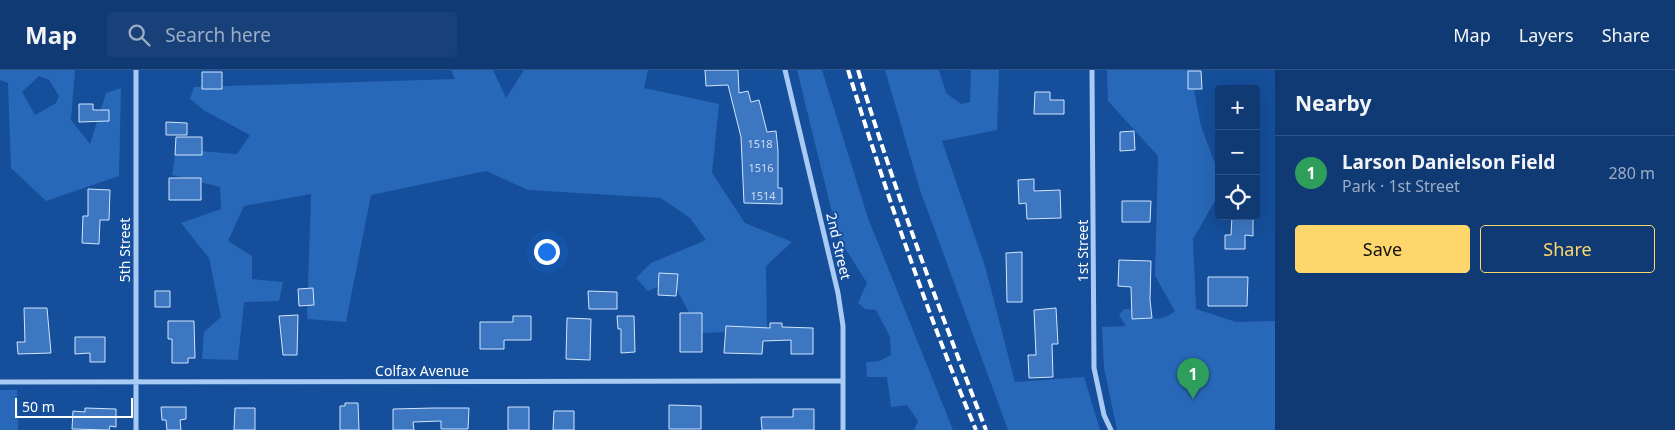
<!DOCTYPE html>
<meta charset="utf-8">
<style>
body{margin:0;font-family:"Noto Sans",sans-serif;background:#194179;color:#f1f3f6}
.controls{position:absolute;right:15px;top:15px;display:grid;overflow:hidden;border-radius:5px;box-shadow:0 5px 20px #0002}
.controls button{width:45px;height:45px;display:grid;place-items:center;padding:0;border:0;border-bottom:1px solid #305486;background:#103a74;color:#f1f3f6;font:25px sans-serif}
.scale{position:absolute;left:15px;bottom:12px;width:118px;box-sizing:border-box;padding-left:5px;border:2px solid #fff;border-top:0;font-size:14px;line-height:18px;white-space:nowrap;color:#fff;-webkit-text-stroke:4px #154e9a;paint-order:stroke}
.you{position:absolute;left:546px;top:181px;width:18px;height:18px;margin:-12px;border:4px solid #fff;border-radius:50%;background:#1a73e8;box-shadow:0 0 0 8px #1a73e833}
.badge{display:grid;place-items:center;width:32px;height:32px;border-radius:50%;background:#ffd66b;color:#fff;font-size:16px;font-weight:700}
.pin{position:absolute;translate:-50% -41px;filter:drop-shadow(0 1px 2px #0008)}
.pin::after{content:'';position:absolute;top:26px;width:18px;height:15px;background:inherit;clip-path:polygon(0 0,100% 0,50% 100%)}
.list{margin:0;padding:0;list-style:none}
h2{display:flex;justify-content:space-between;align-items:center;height:65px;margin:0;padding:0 20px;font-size:21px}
h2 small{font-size:16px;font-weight:400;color:#9cadc5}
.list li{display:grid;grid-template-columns:32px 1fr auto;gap:15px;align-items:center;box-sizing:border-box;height:75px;padding:0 20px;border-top:1px solid #305486}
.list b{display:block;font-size:19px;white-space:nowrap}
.list p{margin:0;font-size:16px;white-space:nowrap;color:#9cadc5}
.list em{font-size:16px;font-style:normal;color:#9cadc5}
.actions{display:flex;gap:10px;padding:15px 20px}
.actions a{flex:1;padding:11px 0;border:1px solid #ffd66b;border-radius:5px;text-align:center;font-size:18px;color:#ffd66b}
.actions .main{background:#ffd66b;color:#111}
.icon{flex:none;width:28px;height:28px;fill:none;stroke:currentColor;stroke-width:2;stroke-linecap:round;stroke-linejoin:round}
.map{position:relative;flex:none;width:1275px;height:360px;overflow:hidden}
header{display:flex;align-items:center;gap:30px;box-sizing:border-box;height:70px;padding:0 25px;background:#103a74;border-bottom:1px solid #305486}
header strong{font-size:24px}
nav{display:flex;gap:28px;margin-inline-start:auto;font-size:18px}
.search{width:350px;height:45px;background:#194179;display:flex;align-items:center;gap:12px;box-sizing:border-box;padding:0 18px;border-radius:5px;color:#9cadc5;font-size:19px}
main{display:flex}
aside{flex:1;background:#103a74}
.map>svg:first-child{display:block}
.green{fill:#2868b8;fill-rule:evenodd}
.building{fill:#3d77c1;stroke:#d1e5fd}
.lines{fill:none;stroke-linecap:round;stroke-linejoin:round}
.street{stroke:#a9caf3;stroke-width:5}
.rail{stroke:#fff;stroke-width:4;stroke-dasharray:9 4;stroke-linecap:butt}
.labels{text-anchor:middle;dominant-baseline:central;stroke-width:4;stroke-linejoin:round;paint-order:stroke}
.number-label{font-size:11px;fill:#ceddf0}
.street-label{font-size:14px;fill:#fff;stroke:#154e9a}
</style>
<header>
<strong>Map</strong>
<div class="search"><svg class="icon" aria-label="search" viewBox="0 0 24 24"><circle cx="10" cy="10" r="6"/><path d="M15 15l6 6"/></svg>Search here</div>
<nav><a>Map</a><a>Layers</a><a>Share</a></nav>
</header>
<main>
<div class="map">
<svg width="1275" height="360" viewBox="0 0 1275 360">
<rect width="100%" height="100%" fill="#154e9a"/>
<path class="green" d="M0,0H75L71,50L90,74L106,23L121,18L119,106L46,131L11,98L8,13L0,10ZM39,6L49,10L59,26L56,33L35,45L22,22Z
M451,0H493L506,28L524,0H648L644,18L719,34L712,103L745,153L792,172L766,196L767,261L700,263L672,211L648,221L636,208L651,193L706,170L690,148L661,128L528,120L486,101L371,125L346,252L307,249L311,124L244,136L228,171L252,186V209L283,212L279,231L244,232L238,290L202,289L204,262L221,247L209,188L181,153L221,139L220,117L172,105L176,79L237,84L250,65L205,41L190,29L194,17L455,9Z
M797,0H822L868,148L953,360H914L918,351L907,335L891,337L887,307H867L866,292L879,291L891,285L890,267L876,240L865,239L858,233L867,213L838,167Z
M885,0H939L946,23L961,34L970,32L971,0H999L997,60L942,71L985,196L1015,312L1084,307L1100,360H1008L920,120Z
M1107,0H1193L1191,5L1201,56L1219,104L1216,129L1193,169L1196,239L1236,252L1275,251V360H1117L1104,298L1102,257L1126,256L1119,245L1124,239C1147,238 1149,260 1175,241L1155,206L1158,86L1108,31Z
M0,320H17L18,360H0Z"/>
<path class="building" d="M705,0H738L739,23L748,21L751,32L759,30L767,62L776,61L778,80V118H782V134L744,133L741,67L728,15L706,16Z
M1188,1H1201L1202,19H1188Z
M202,2H222V19H202Z
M1035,22H1050V30H1064V44H1034Z
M79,34H93V40H109V51L79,52Z
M166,52L187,53V65H166Z
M1134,61L1135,80L1120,81V62Z
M176,67H202V85H175Z
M169,108H201V130H169Z
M1034,109V121L1060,120L1061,148L1027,149L1026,133L1019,134L1018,110Z
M88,119L110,120L109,150H100L99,174L82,173L83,146H88Z
M1122,131H1151L1150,152H1122Z
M1232,146H1253V166L1245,165V179H1225V165H1231Z
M1022,182V232H1007L1006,183Z
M1119,190L1151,191L1150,230L1152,248L1132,249L1131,217L1118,216Z
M659,203L678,204L676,226L658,225Z
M1208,207H1248L1247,236H1208Z
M313,218L314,235L299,236L298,219Z
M155,221H170V237H155Z
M588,221L617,222V239H589Z
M24,238H47L51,283L18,284L17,272H25Z
M1056,238L1058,274H1052L1053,307L1029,308L1028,285H1036L1034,240Z
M680,243H702V282H680Z
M298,245L297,285H283L279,246Z
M513,246H531V270H504V279H480V252H513Z
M617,246H634L635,282L621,283V259H618Z
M567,248L591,249L590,290L566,289Z
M168,251H194L195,288H188V293H172V269H168Z
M770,253H782V257L813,258V284H791V270L763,271L762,284L724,283L726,256L770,258Z
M75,267H105V292H90V283L75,284Z
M345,333H358L359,360H340V336H345Z
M669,335L701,336V359H669Z
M161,337H186V349L180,350L181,360H167L166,350H162Z
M508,337H529V360H508Z
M85,338L116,339V357L110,356L109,360L72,359L73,341L85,342Z
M235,338H255V360H234Z
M434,338H469L468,359H441V351L413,352L414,360H393V339Z
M793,339H814V360H762L761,347H793Z
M554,341H574V360H553Z"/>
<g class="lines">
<path class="street" d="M136,0V360
M785,0L838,223L843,256V360
M1092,0L1094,298L1104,345L1111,360
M0,312L843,311"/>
<path class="rail" d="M848,0C886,122 927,243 976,360
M858,0C895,122 940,241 986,360"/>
</g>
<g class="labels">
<g class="number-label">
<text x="760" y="73">1518</text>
<text x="761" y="97">1516</text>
<text x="763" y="125">1514</text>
</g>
<g class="street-label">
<text transform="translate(839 176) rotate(77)">2nd Street</text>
<text transform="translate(124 180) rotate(-90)">5th Street</text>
<text transform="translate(1082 181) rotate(-90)">1st Street</text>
<text x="422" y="300">Colfax Avenue</text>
</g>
</g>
</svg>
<div class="controls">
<button>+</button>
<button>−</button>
<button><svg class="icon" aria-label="locate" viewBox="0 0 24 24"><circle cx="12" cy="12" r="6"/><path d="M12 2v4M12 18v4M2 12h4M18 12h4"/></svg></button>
</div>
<div class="scale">50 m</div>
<div class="you"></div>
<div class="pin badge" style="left:1193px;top:329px;background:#2e9e5b">1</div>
</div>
<aside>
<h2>Nearby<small></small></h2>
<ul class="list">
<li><span class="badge" style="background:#2e9e5b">1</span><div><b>Larson Danielson Field</b><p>Park · 1st Street</p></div><em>280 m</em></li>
</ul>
<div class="actions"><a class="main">Save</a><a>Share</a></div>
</aside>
</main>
